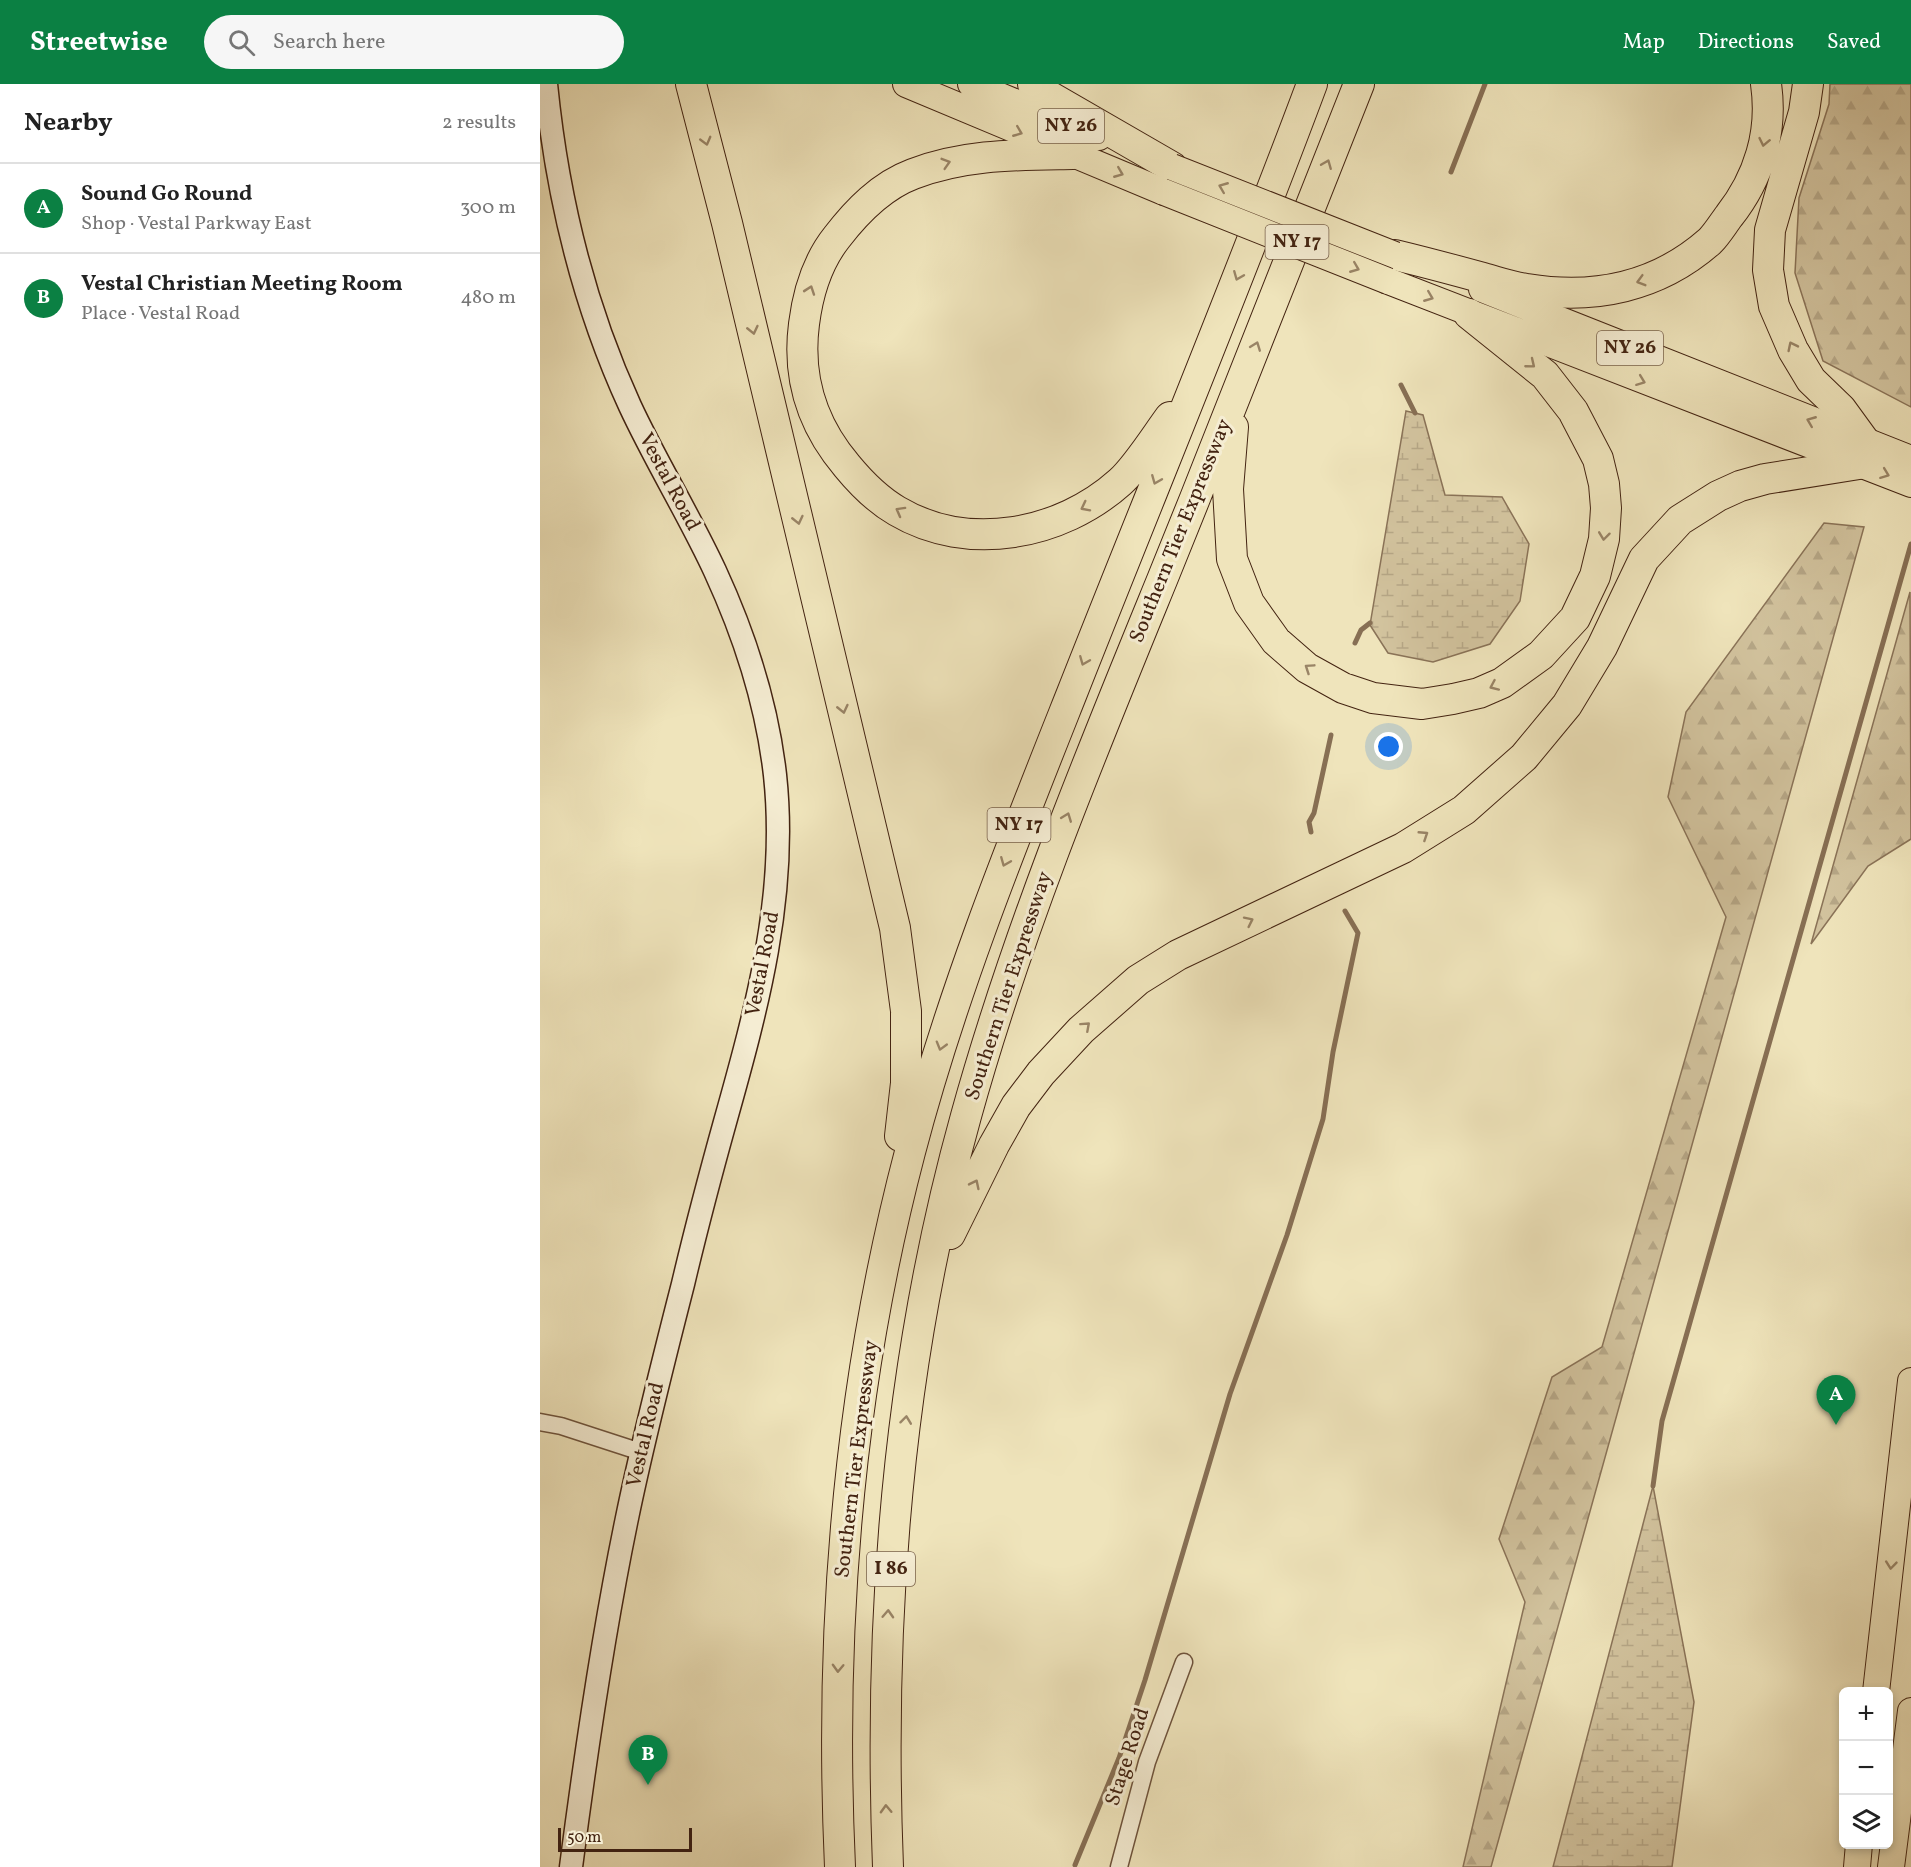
<!DOCTYPE html>
<meta charset="utf-8">
<style>
body{margin:0;font-family:Vollkorn,serif;background:#f6f6f6;color:#222}
.controls{position:absolute;right:18px;bottom:18px;display:grid;overflow:hidden;border-radius:9px;box-shadow:0 3px 9px #0003}
.controls button{width:54px;height:54px;display:grid;place-items:center;padding:0;border:0;border-bottom:2px solid #e0e0e0;background:#fff;color:#222;font:30px sans-serif}
.scale{position:absolute;left:18px;bottom:15px;width:134px;box-sizing:border-box;padding-left:6px;border:3px solid #432311;border-top:0;font-size:16px;line-height:21px;white-space:nowrap;color:#432311;-webkit-text-stroke:4px #f5edd3;paint-order:stroke}
.you{position:absolute;left:849px;top:663px;width:21px;height:21px;margin:-15px;border:4px solid #fff;border-radius:50%;background:#1a73e8;box-shadow:0 0 0 9px #1a73e833}
.badge{display:grid;place-items:center;width:39px;height:39px;border-radius:50%;background:#0b8043;color:#fff;font-size:20px;font-weight:700}
.pin{position:absolute;translate:-50% -50px;filter:drop-shadow(0 2px 3px #0008)}
.pin::after{content:'';position:absolute;top:32px;width:21px;height:18px;background:inherit;clip-path:polygon(0 0,100% 0,50% 100%)}
.list{margin:0;padding:0;list-style:none}
h2{display:flex;justify-content:space-between;align-items:center;height:78px;margin:0;padding:0 24px;font-size:26px}
h2 small{font-size:20px;font-weight:400;color:#767676}
.list li{display:grid;grid-template-columns:39px 1fr auto;gap:18px;align-items:center;box-sizing:border-box;height:90px;padding:0 24px;border-top:2px solid #e0e0e0}
.list b{display:block;font-size:22px;white-space:nowrap}
.list p{margin:0;font-size:20px;white-space:nowrap;color:#767676}
.list em{font-size:20px;font-style:normal;color:#767676}
.icon{flex:none;width:33px;height:33px;fill:none;stroke:currentColor;stroke-width:2;stroke-linecap:round;stroke-linejoin:round}
.map{position:relative;flex:none;width:1371px;height:1783px;overflow:hidden}
header{display:flex;align-items:center;gap:36px;box-sizing:border-box;height:84px;padding:0 30px;background:#0b8043;color:#fff}
header strong{font-size:28px}
nav{display:flex;gap:33px;margin-inline-start:auto;font-size:21px}
.search{width:420px;height:54px;background:#f6f6f6;display:flex;align-items:center;gap:15px;box-sizing:border-box;padding:0 21px;border-radius:33px;color:#767676;font-size:22px}
main{display:flex}
aside{flex:1;background:#fff}
.map>svg:first-child{display:block}
.forest{fill:url(#forest-firs);stroke:#8a7358;stroke-width:1.5}
.wetland{fill:url(#wetland-marsh);stroke:#8a7358;stroke-width:1.5}
.lines{fill:none;stroke-linecap:round;stroke-linejoin:round}
.stream{stroke:#876f54;stroke-width:5}
.street-casing{stroke:#6e533c;stroke-width:19}
.secondary-casing{stroke:#432311;stroke-width:25}
.primary-casing{stroke:#432311;stroke-width:28}
.highway-casing{stroke:#432311;stroke-width:32}
.street{stroke:#f5edd3;stroke-width:16}
.secondary{stroke:#f5edd3;stroke-width:22}
.primary{stroke:#efe4bb;stroke-width:26}
.highway{stroke:#efe4bb;stroke-width:30}
.primary-bridge-casing{stroke:#432311;stroke-width:28;stroke-linecap:butt}
.primary-bridge{stroke:#efe4bb;stroke-width:26}
.oneway{stroke:#998466}
.labels{text-anchor:middle;dominant-baseline:central;stroke-width:6;stroke-linejoin:round;paint-order:stroke}
.shield{fill:#f5edd3;stroke:#78604b;stroke-width:1.5}
.shield-label{font-size:20px;font-weight:bold;fill:#432311}
.street-label{font-size:21px;fill:#432311;stroke:#f5edd3}
</style>
<header>
<strong>Streetwise</strong>
<div class="search"><svg class="icon" aria-label="search" viewBox="0 0 24 24"><circle cx="10" cy="10" r="6"/><path d="M15 15l6 6"/></svg>Search here</div>
<nav><a>Map</a><a>Directions</a><a>Saved</a></nav>
</header>
<main>
<aside>
<h2>Nearby<small>2 results</small></h2>
<ul class="list">
<li><span class="badge">A</span><div><b>Sound Go Round</b><p>Shop · Vestal Parkway East</p></div><em>300 m</em></li>
<li><span class="badge">B</span><div><b>Vestal Christian Meeting Room</b><p>Place · Vestal Road</p></div><em>480 m</em></li>
</ul>
</aside>
<div class="map">
<svg width="1371" height="1783" viewBox="0 0 1371 1783">
<defs>
<pattern id="forest-firs" width="22" height="20" patternUnits="userSpaceOnUse" patternTransform="scale(1.5)"><rect width="22" height="20" fill="#d2c39e"/><path d="M5 1l3.5 6h-7zM16 11l3.5 6h-7z" fill="#b6a787"/></pattern>
<pattern id="wetland-marsh" width="20" height="14" patternUnits="userSpaceOnUse" patternTransform="scale(1.5)"><rect width="20" height="14" fill="#d2c39e"/><path d="M1 5h8M5 5V1M11 12h8M15 12V8" fill="none" stroke="#b6a787"/></pattern>
</defs>
<rect width="100%" height="100%" fill="#efe4bb"/>
<filter id="stains"><feTurbulence type="fractalNoise" baseFrequency=".00333" numOctaves="4"/><feColorMatrix values="0 0 0 0 .2 0 0 0 0 .09 0 0 0 0 .02 0 0 0 .5 -.17"/></filter>
<radialGradient id="worn" r=".72"><stop offset=".6" stop-color="#630" stop-opacity="0"/><stop offset="1" stop-color="#630" stop-opacity=".3"/></radialGradient>
<path class="forest" d="M1290,0H1371V323L1283,277L1255,189L1259,114L1289,20Z
M1284,439L1324,443L951,1783H923L985,1518L959,1455L1012,1293L1062,1263L1186,833L1128,713L1146,628Z
M1370,508L1371,755L1328,782L1271,860Z"/>
<path class="wetland" d="M866,327L883,331L905,411L962,413L989,460L980,517L950,560L893,578L848,569L830,541Z
M1113,1402L1154,1618L1132,1783H1013Z"/>
<g class="lines">
<path class="stream" d="M911,88L945,0
M861,301L875,329
M815,559L821,546L830,539
M771,748L769,738L774,729L791,651
M1113,1402L1122,1337L1371,460
M535,1781L579,1674L605,1596L690,1310L747,1151L783,1035L793,968L818,849L805,827"/>
<g class="street-casing">
<path id="street" d="M0,1338L21,1342L101,1368
M579,1783L607,1678L644,1578"/>
</g>
<g class="secondary-casing">
<path id="secondary" d="M6,0C17,111 43,220 90,322C116,378 149,431 175,487C205,552 227,620 235,691C248,811 217,924 185,1038C170,1092 156,1145 143,1200C123,1278 103,1356 87,1434C63,1550 46,1667 31,1783"/>
</g>
<g class="primary-casing">
<path id="primary" d="M366,0L624,108
M431,0L559,53
M848,197L1371,400
M942,205L1371,375
M1336,1608L1371,1297
M1317,1783L1319,1760
M1351,1783L1371,1627"/>
</g>
<g class="highway-casing">
<path id="highway" d="M151,0L187,139L355,844L366,927V999L360,1052
M493,0L502,8L632,83
M1268,0L1264,28L1230,146L1228,186L1234,222L1253,266L1271,296L1301,325L1325,358
M533,70C477,71 425,70 373,90C341,102 317,127 297,153C277,178 268,208 264,240C257,294 272,341 307,382C321,399 338,416 357,427C428,469 521,451 580,398C596,384 616,352 630,333
M855,171C884,178 914,186 943,194C958,198 972,203 987,205C1054,216 1118,203 1170,157C1177,150 1183,140 1189,132C1219,94 1233,48 1226,0
M693,343L688,405L692,475L709,519L736,557L767,584L803,604L833,614L882,620L913,615L939,609L962,599L1001,571L1035,534L1055,492L1064,455L1066,424L1064,400L1058,375L1033,327L1005,291L929,230
M410,1150L454,1061L476,1022L501,989L541,946L598,896L638,871L863,764L924,726L984,673L1027,621L1062,563L1104,475L1140,436L1178,412L1200,402L1225,395L1319,380
M300,1783C289,1544 309,1300 370,1068C411,911 472,760 532,609C612,406 696,204 772,0
M348,1783C338,1530 358,1276 426,1032C477,848 550,672 622,496C689,331 754,165 819,0"/>
</g>
<use href="#street" class="street"/>
<use href="#secondary" class="secondary"/>
<use href="#primary" class="primary"/>
<use href="#highway" class="highway"/>
<g class="primary-bridge-casing">
<path id="primary-bridge" d="M632,83L855,171
M624,108L848,197"/>
</g>
<use href="#primary-bridge" class="primary-bridge"/>
</g>
<defs><path id="oneway-chevron" d="M-2-3.5L2.5 0L-2 3.5" fill="none" stroke-width="1.6" stroke-linecap="round" stroke-linejoin="round" transform="scale(1.5)"/></defs>
<g class="oneway">
<use href="#oneway-chevron" transform="translate(478 48) rotate(22)"/>
<use href="#oneway-chevron" transform="translate(166 57) rotate(75)"/>
<use href="#oneway-chevron" transform="translate(1224 58) rotate(102)"/>
<use href="#oneway-chevron" transform="translate(406 79) rotate(-17)"/>
<use href="#oneway-chevron" transform="translate(787 80) rotate(-68)"/>
<use href="#oneway-chevron" transform="translate(579 89) rotate(22)"/>
<use href="#oneway-chevron" transform="translate(683 103) rotate(-158)"/>
<use href="#oneway-chevron" transform="translate(815 184) rotate(22)"/>
<use href="#oneway-chevron" transform="translate(698 192) rotate(112)"/>
<use href="#oneway-chevron" transform="translate(1101 197) rotate(164)"/>
<use href="#oneway-chevron" transform="translate(270 206) rotate(-71)"/>
<use href="#oneway-chevron" transform="translate(889 213) rotate(22)"/>
<use href="#oneway-chevron" transform="translate(213 246) rotate(77)"/>
<use href="#oneway-chevron" transform="translate(716 262) rotate(-69)"/>
<use href="#oneway-chevron" transform="translate(1252 262) rotate(-116)"/>
<use href="#oneway-chevron" transform="translate(991 280) rotate(39)"/>
<use href="#oneway-chevron" transform="translate(1101 297) rotate(21)"/>
<use href="#oneway-chevron" transform="translate(1271 337) rotate(-158)"/>
<use href="#oneway-chevron" transform="translate(1345 390) rotate(21)"/>
<use href="#oneway-chevron" transform="translate(616 396) rotate(112)"/>
<use href="#oneway-chevron" transform="translate(545 423) rotate(153)"/>
<use href="#oneway-chevron" transform="translate(360 427) rotate(-151)"/>
<use href="#oneway-chevron" transform="translate(258 436) rotate(77)"/>
<use href="#oneway-chevron" transform="translate(1064 452) rotate(97)"/>
<use href="#oneway-chevron" transform="translate(544 577) rotate(112)"/>
<use href="#oneway-chevron" transform="translate(769 584) rotate(-146)"/>
<use href="#oneway-chevron" transform="translate(954 602) rotate(156)"/>
<use href="#oneway-chevron" transform="translate(303 625) rotate(77)"/>
<use href="#oneway-chevron" transform="translate(527 733) rotate(-69)"/>
<use href="#oneway-chevron" transform="translate(884 751) rotate(-33)"/>
<use href="#oneway-chevron" transform="translate(465 778) rotate(112)"/>
<use href="#oneway-chevron" transform="translate(709 837) rotate(-26)"/>
<use href="#oneway-chevron" transform="translate(546 942) rotate(-42)"/>
<use href="#oneway-chevron" transform="translate(401 962) rotate(106)"/>
<use href="#oneway-chevron" transform="translate(435 1100) rotate(-64)"/>
<use href="#oneway-chevron" transform="translate(366 1336) rotate(-83)"/>
<use href="#oneway-chevron" transform="translate(1351 1481) rotate(96)"/>
<use href="#oneway-chevron" transform="translate(348 1530) rotate(-87)"/>
<use href="#oneway-chevron" transform="translate(298 1584) rotate(92)"/>
<use href="#oneway-chevron" transform="translate(346 1725) rotate(-92)"/>
</g>
<g class="labels">
<g class="shield">
<rect x="498" y="25" width="66" height="34" rx="4.5"/>
<rect x="725.5" y="141" width="63" height="34" rx="4.5"/>
<rect x="1057" y="247" width="66" height="34" rx="4.5"/>
<rect x="447.5" y="724" width="63" height="34" rx="4.5"/>
<rect x="327" y="1468" width="48" height="34" rx="4.5"/>
</g>
<g class="shield-label">
<text x="531" y="42">NY 26</text>
<text x="757" y="158">NY 17</text>
<text x="1090" y="264">NY 26</text>
<text x="479" y="741">NY 17</text>
<text x="351" y="1485">I 86</text>
</g>
<g class="street-label">
<text transform="translate(129 398) rotate(62)">Vestal Road</text>
<text transform="translate(641 447) rotate(-68)">Southern Tier Expressway</text>
<text transform="translate(223 880) rotate(-79)">Vestal Road</text>
<text transform="translate(469 902) rotate(-72)">Southern Tier Expressway</text>
<text transform="translate(106 1351) rotate(-77)">Vestal Road</text>
<text transform="translate(317 1375) rotate(-83)">Southern Tier Expressway</text>
<text transform="translate(588 1673) rotate(-72)">Stage Road</text>
</g>
</g>
<rect width="100%" height="100%" filter="url(#stains)"/>
<rect width="100%" height="100%" fill="url(#worn)"/>
</svg>
<div class="controls">
<button>+</button>
<button>−</button>
<button><svg class="icon" aria-label="layers" viewBox="0 0 24 24"><path d="M12 4l9 5-9 5-9-5zM3 14l9 5 9-5"/></svg></button>
</div>
<div class="scale">50 m</div>
<div class="you"></div>
<div class="pin badge" style="left:1296px;top:1341px">A</div>
<div class="pin badge" style="left:108px;top:1701px">B</div>
</div>
</main>
